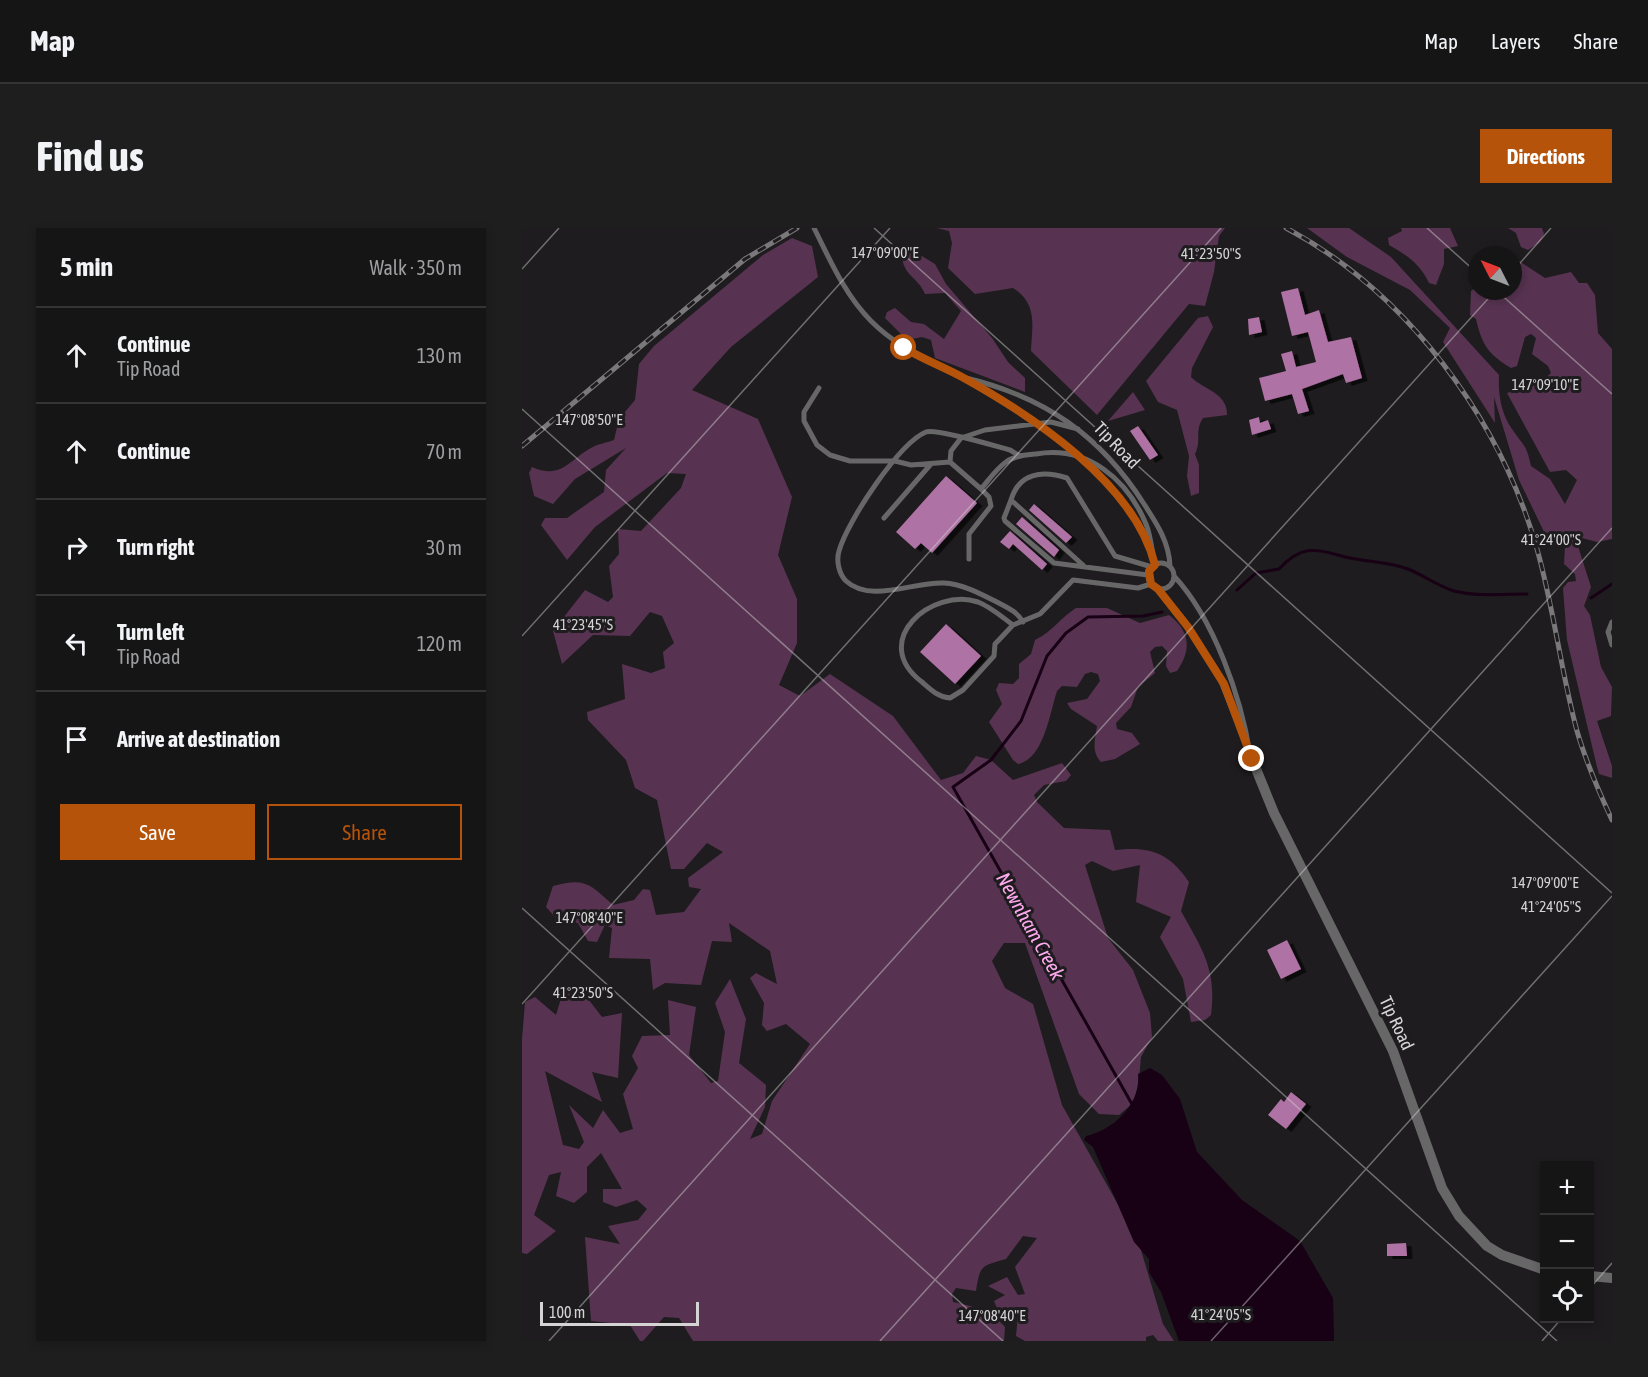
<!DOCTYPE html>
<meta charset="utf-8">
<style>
body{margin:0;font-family:"Asap Condensed",sans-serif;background:#1f1e1f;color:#f1f3f6}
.controls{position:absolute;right:18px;bottom:18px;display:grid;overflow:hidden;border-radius:0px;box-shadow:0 3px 9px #0003}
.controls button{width:54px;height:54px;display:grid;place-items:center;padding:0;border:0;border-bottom:2px solid #353435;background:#161516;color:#f1f3f6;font:30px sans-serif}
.compass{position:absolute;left:946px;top:18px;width:54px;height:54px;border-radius:50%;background:#161516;box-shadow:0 3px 9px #0003;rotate:312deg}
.scale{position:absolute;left:18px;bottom:15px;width:159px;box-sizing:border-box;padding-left:6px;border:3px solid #d5d4d5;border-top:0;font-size:16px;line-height:21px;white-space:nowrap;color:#d5d4d5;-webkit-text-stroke:4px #1e1c1e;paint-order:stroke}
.stop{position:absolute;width:18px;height:18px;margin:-14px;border:4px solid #b45309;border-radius:50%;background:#fff}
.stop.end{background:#b45309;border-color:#fff;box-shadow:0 2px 6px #0008}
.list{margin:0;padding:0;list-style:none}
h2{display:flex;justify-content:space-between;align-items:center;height:78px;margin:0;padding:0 24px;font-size:26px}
h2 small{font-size:20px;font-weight:400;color:#9e9fa1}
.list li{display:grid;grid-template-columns:39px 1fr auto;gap:18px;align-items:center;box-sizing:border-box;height:96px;padding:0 24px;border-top:2px solid #353435}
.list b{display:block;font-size:22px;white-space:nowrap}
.list p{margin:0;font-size:20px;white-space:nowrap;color:#9e9fa1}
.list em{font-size:20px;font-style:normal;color:#9e9fa1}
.actions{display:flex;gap:12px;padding:18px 24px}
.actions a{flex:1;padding:14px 0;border:2px solid #b45309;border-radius:0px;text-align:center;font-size:21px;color:#b45309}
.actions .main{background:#b45309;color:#fff}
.icon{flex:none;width:33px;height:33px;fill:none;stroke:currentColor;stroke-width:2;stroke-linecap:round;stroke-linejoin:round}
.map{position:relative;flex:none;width:1090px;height:1113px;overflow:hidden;border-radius:0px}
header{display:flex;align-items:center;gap:36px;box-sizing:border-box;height:84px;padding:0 30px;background:#161516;border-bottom:2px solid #353435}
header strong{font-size:28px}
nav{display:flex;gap:33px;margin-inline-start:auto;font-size:21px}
.intro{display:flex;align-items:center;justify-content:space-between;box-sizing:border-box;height:144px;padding:0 36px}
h1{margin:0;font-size:42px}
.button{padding:15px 27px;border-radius:0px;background:#b45309;color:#fff;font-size:21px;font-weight:700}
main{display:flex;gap:36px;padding:0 36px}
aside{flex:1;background:#161516;border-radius:0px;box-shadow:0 3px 9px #0003}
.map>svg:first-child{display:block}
.green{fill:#573351}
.water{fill:#180015}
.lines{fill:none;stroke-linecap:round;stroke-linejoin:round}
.stream{stroke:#180015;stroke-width:3}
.building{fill:#af72a4;filter:url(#shadow)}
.service{stroke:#686768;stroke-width:5}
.minor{stroke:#686768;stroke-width:10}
.rail-casing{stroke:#7a787a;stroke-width:5}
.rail{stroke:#1e1c1e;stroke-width:3;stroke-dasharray:9;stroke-linecap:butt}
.route{stroke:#b45309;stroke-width:8}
.ticks{fill:none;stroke:#d5d4d5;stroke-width:1.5;stroke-opacity:0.45}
.labels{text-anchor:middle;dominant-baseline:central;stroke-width:6;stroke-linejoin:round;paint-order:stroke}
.street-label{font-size:18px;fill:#d5d4d5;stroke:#1e1c1e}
.water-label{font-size:20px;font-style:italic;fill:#fea9ef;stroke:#1e1c1e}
.ticks-label{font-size:15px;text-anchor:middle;fill:#d5d4d5;stroke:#1e1c1e;stroke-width:6;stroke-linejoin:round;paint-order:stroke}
</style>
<header>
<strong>Map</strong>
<nav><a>Map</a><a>Layers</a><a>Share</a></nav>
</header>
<div class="intro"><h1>Find us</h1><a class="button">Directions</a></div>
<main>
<aside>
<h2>5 min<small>Walk · 350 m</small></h2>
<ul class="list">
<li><svg class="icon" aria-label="ahead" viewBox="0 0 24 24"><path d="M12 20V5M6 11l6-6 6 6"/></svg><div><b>Continue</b><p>Tip Road</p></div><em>130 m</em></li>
<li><svg class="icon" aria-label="ahead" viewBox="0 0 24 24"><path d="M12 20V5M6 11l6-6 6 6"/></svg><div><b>Continue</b></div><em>70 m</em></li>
<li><svg class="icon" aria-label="right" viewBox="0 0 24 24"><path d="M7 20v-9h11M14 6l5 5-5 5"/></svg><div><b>Turn right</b></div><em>30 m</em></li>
<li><svg class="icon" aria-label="left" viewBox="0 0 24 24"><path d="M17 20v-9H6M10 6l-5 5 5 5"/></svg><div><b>Turn left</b><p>Tip Road</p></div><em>120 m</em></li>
<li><svg class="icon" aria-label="arrive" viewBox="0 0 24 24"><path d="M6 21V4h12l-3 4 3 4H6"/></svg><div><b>Arrive at destination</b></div></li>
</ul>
<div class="actions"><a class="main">Save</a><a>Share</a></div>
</aside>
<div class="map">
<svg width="1090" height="1113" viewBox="0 0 1090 1113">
<defs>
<filter id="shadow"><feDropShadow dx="5.5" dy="3" stdDeviation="0" flood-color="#0009"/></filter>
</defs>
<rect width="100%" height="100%" fill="#1e1c1e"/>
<path class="green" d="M415,0H703L697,8L692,44L683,78L667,76L575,187L509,123C510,97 516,76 491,60L453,66L426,40L430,15L427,3Z
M785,0H827L869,29L977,147C976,165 979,186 990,201C1002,219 1004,215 1009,238L1028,251L1043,276L1055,252L1044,242L1028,244L985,165L1018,155L1029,145L1026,138L1010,126L1014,110L1009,106L1003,109L995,138L989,140C966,126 960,117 954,91L948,87L949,63L955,59V63H991V33H997L1023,50L1049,44L1057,55H1065L1073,67L1076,105L1090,121V311L1075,314L1060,310L1055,315L1069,359L1062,378L1068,387L1079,439L1090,459L1089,488L1075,493L1090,538V550L1077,546L1075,539L1045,412L1041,360L1046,354L1054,353L1053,346L1042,336L1043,318L1038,312L1025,310L997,252L972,169L973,195L921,114L928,100L888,62L825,29Z
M879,0H928L936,18L922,21V36L914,57L907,55C898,36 885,27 867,17L866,10L880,3Z
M986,0H1020L1022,6L1018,14L1006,22L999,19L994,5Z
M270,10L290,18L296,49L209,119L170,162L236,191L270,269L256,327L275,371V415L257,457L278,468L308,446L371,488L419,552L441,545L454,528L469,532L491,552L540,535L549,547L544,553L522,557L512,567L515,574L542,600L588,602L593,622C627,618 647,624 667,654L659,683C680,721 695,741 689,787L683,792L669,794L661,751L638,709L649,689L614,674L618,637L591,643L570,633L563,637L586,710L611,742L628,785L630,809L619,829L616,863L610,876L597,887L577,886L557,866L503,715H482L470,733L483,760L511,776L540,877L616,1012L641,1096L652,1113H636L631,1107L624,1109V1113H503L494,1108L496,1086L475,1080L472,1073L483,1067L466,1058L485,1049L496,1067L503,1066L493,1039L515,1010L501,1008L484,1031C459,1038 458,1037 454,1063L434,1060L430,1066L431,1074C450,1078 470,1083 483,1099L482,1113H171L157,1090L142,1089L121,1113H118L108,1097L69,1093L63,1009L98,1016L86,998L116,992L125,981L115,972L94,979L81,974V961H100L79,925L65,939V964L52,975L34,968L39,944L27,947L12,987L34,1003L5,1026L0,1025V811L3,774L13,769L34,787L40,767L60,763L80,789L100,785L96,850L70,844L80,874L23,843L41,917L57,921L62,914L47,877L71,900L81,882L98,905L111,901L101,866L116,840L110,828L120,808L148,807L146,772L174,779L167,827L189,855L196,853L203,804L193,775L208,751L224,791L217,835L244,857L243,879L228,911L240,906L250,873L288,816L264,796L245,803L240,797L242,775L228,750L234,745L255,756L248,723L207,695L210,714L190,713L179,757L143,755L131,762L128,731L87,730L90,700L83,697L75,714L66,713L56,695L34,690L24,679L31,658C63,649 68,656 91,677L112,672L121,661L128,662L134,687L162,684L179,661L167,659L166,650L201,624L185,615L162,641H149L135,572L113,560L104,532L66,492L65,484L103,471L100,436L129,445L143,440L141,424L152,415L140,388L128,384L108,408L71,407L40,436L31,403L63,362L86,374L91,369L87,338L97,326L96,301L119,303L159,260L164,246L145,245L73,299L45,332L19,297L23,290H45L82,264L84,242L104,220L53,251L31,276L12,268L7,245L10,239C39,252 47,232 69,220C75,216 84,215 92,212L97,191L113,172L117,136L132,118L241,27Z
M390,22L413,36L424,56L470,110L486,134L503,150V164L413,130L409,112L400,109L385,112L363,90L365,84L373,80L389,94L402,96L422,111L439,83L423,65L403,66C395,47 381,50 379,23Z
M686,88L691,99L670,140L669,149C682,162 706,165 705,187L681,190C672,204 680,212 673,226L677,237V265L669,268L665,248L667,228L655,182L636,174L624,153L676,90Z
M611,164L623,182L586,193Z
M554,380H585L618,395L647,387C668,403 670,421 655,443L648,445L644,438L645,423L640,418L633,419L628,424L633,445L616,459L609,479L594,495L595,501L610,505L618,516L593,531L579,534C569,523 573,512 575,498L549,481L545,475L565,471L578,453L576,446L569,444L563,446L555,459L540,458L535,463C528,484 522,531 496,536L491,532L467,494L480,476L474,462L477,455L491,456L497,450V436L509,426L513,412C530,404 539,389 554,380Z"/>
<path class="water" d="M628,840L640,847L658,871L675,924L720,972L778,1013L811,1070L812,1113H657L639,1064L627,1044V1031L612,1014L571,919L562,912L564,908C592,902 619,876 616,846Z"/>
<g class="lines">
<path class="stream" d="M715,362L734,345L757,341C783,313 797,323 828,330C847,334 867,334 886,341C901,347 916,358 932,363C955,369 981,366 1005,366
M1069,370L1090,356
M611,878L431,559L469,532L499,493L525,428L544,405L566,389L621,388L640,384"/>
</g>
<path class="building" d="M776,60L783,87L797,82L806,114L829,109L840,150L824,155L821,146L780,161L787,183L776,186L770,166L743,173L737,150L764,143L759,126L770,123L774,139L794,134L786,104L770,108L759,64Z
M737,89L740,104L727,107L726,91Z
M737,189L738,195L746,192L749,201L730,207L727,192Z
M616,198L636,227L628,232L608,203Z
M424,248L455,275L410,325L399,315L393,321L374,304Z
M512,276L550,309L544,315L507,282Z
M500,289L537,322L532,329L494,296Z
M488,303L525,336L520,342L491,316L487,321L478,314Z
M424,396L459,428L433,456L398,424Z
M765,712L779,741L759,751L745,722Z
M769,864L784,876L764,901L746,887L759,871L762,874Z
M884,1015L885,1028H865V1016Z"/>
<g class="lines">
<path class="service" d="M292,0C308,32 323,67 349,93C379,123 407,130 441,150C514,193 588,240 628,317
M444,150C523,169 579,208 622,276C635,296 647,314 648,338
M297,160L282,184V193L295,217L308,227L328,233H373L389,237L428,234
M556,201L529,194L463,202L439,210L429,223L428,234L459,261C466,253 474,241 484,234C492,228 504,227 514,226C565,217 605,251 624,296C629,308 630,324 633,337
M498,228L488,222C473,218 414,200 404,204C377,215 325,294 317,323C314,333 317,346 324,353C349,376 393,353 422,355C440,356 457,365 473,373C484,379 495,383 501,394
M489,272L482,290L483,293L532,335L626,347
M362,290L409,236
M447,331V306L469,278L467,269L459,261
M626 348a13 13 0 1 1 26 0a13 13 0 1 1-26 0Z
M562,338L489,272C497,245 520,242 545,250L593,328L630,339
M652,348C692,391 719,469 728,526
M636,361L666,399L694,441L724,516
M1090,394L1086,404L1090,417
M491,397C480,389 469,379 456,374C410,359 346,413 400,454C408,461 416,469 428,470L441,462L472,428L473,416L491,397L518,386L551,352L616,360L629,356"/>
<path class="minor" d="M728,526L752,585L871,823L920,960L937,988L965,1018L980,1027L1023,1042
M1068,1048L1090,1050"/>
<g class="rail-casing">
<path id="rail" d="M764,0C885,64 978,191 1015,321C1032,381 1039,444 1055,503C1064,534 1077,564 1090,592
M0,218L223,31L275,0"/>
</g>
<use href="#rail" class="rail"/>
</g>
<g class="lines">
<path class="route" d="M382,120C401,131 421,139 440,149C509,187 613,255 633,337L627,343L629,356L636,361L666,399L702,456L730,531"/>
</g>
<path class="ticks" d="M352,0L1090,665M905,0L955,45M0,41L37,0M991,43L1029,0M975,63L1090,166M0,181L1035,1113M0,408L368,0M0,680L481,1113M0,776L699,0M1068,1060L1090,1035M27,1113L973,63M358,1113L1090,300M689,1113L1090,668M1020,1113L1040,1090"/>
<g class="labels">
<g class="street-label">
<text transform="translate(595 217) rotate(46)">Tip Road</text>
<text transform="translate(875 795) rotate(65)">Tip Road</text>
</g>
<g class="water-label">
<text transform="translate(509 698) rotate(61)">Newnham Creek</text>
</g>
</g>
<g class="ticks-label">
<text x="363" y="30">147°09'00"E</text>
<text x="689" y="31">41°23'50"S</text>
<text x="1023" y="162">147°09'10"E</text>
<text x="67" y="197">147°08'50"E</text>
<text x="1029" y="317">41°24'00"S</text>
<text x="61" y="402">41°23'45"S</text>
<text x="1023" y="660">147°09'00"E</text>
<text x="1029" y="684">41°24'05"S</text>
<text x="67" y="695">147°08'40"E</text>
<text x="61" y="770">41°23'50"S</text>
<text x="699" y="1092">41°24'05"S</text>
<text x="470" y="1093">147°08'40"E</text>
</g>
</svg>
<div class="controls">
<button>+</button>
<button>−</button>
<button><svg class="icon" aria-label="locate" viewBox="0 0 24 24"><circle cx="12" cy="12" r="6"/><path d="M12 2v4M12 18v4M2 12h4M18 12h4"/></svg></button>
</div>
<svg class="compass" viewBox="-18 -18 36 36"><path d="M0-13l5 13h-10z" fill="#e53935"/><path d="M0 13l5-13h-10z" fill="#9e9fa1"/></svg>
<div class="scale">100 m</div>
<div class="stop" style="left:382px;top:120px"></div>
<div class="stop end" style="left:730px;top:531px"></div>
</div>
</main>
